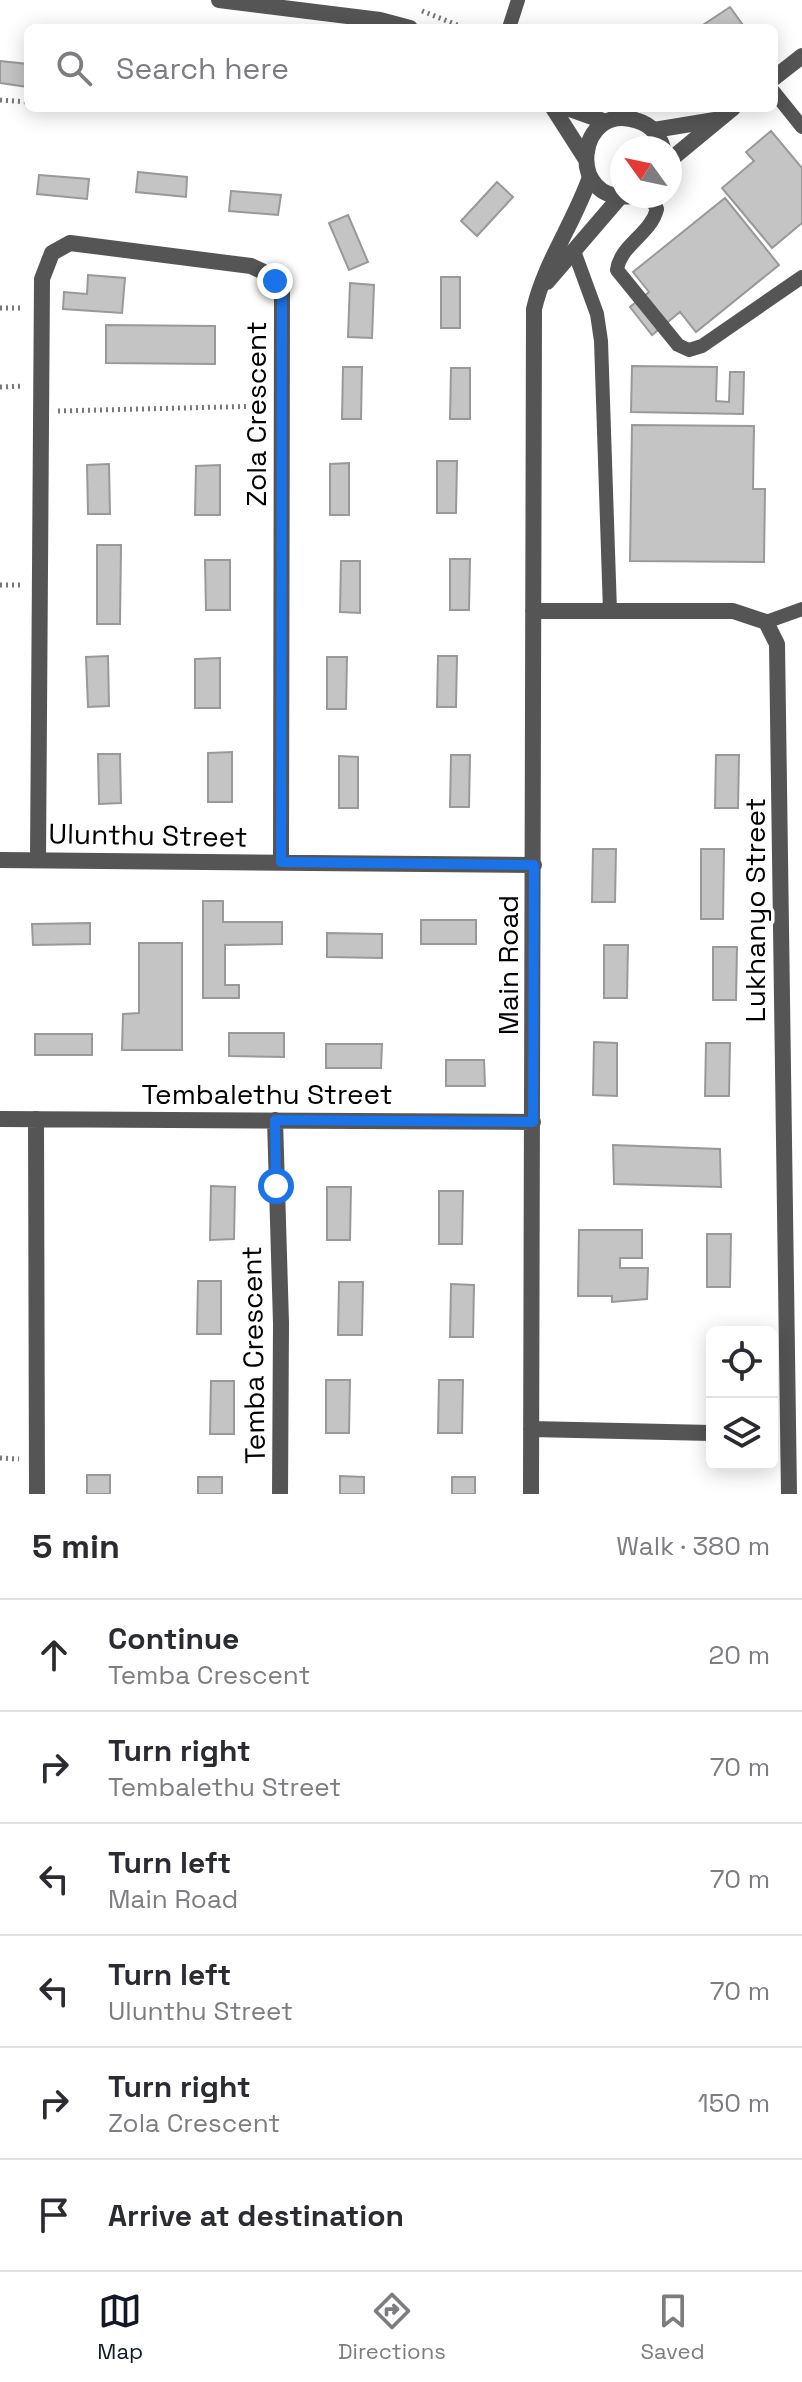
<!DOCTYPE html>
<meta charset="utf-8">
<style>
body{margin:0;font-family:"Space Grotesk",sans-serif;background:#f2f2f3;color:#2b2b33}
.controls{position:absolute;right:24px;bottom:24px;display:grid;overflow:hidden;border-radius:12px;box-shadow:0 4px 20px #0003}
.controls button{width:72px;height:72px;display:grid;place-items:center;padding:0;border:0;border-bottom:2px solid #e1e1e2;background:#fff;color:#2b2b33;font:40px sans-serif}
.compass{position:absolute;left:610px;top:136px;width:72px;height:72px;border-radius:50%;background:#fff;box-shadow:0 4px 20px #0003;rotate:303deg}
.stop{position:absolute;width:24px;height:24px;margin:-18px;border:6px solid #1a73e8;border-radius:50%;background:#fff}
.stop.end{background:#1a73e8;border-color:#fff;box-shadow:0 2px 8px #0008}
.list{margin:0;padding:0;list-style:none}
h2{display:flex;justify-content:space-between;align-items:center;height:104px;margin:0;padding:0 32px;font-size:34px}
h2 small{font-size:26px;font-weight:400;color:#7c7c81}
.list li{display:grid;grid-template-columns:52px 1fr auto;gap:24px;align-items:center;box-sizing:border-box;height:112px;padding:0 32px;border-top:2px solid #e1e1e2}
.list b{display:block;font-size:30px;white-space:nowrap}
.list p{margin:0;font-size:26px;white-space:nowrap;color:#7c7c81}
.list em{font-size:26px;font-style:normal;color:#7c7c81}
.icon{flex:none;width:44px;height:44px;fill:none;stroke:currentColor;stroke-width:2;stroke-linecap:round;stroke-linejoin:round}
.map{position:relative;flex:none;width:802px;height:1494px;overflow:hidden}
.search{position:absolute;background:#fff;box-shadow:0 4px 20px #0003;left:24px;right:24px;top:24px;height:88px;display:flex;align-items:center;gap:20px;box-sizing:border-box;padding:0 28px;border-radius:12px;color:#7c7c81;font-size:30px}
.sheet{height:776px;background:#fff}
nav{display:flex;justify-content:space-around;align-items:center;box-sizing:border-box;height:112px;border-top:2px solid #e1e1e2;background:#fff;font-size:22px;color:#7c7c81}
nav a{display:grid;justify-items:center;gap:4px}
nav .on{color:#111827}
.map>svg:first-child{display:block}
.building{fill:#c4c4c4;stroke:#999;stroke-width:2}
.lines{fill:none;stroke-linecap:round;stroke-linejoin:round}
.path{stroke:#777;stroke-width:5;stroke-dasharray:2 4;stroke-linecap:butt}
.service{stroke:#555;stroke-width:14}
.minor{stroke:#555;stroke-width:16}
.tertiary{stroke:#555;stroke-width:16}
.route{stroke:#1a73e8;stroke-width:10}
.labels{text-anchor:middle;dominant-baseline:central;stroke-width:7;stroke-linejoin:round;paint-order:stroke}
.street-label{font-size:28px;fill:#000;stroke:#fff}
</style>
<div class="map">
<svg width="802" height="1494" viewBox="0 0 802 1494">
<rect width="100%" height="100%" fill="#fff"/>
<path class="building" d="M730,7L745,28H701L700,27Z
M0,61L28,64V87L0,83Z
M771,131L802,168V223L772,248L722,188L754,161L746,152Z
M138,172L187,177L186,197L136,192Z
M39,175L89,179L87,199L37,194Z
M497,182L513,197L477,236L461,221Z
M231,191L281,195L278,215L229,211Z
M725,198L779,265L696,332L680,312L652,335L630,307L649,292L633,272Z
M348,215L368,262L349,270L329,223Z
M88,275L125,278L122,313L63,309L64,292L87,294Z
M441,277H460V328H441Z
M350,283L374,285L372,338L348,337Z
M106,325L215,326V364L106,363Z
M632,366L717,367L716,401L729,402L730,372H744L743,414L631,412Z
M343,367H362L361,419H342Z
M451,368H470V419H450Z
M632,425L754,426L753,489H765L764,562L630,561Z
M437,461H457L456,513H437Z
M349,463V515H330V464Z
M109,464L110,514H88L87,465Z
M220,465V515H195L196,466Z
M97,545H121L120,624H97Z
M450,559H470L469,610H450Z
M205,560H230V610H206Z
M341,561H360V613L340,612Z
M108,656L109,706L88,707L86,657Z
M438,656H457L456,707H437Z
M327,657H347L346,709H327Z
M220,658V708H195V659Z
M232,752V802H208V753Z
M98,754H120L121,803L99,804Z
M451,755H470L469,807H450Z
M716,755H739L738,808H715Z
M339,756L358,757V808H339Z
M593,849H616L615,902H592Z
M701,849H724L723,919H701Z
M203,901H223V922H282V944L225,945V985H239V998H203Z
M421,920H476V944H421Z
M90,923V944L33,945L32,924Z
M327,933L382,934V958L327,957Z
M139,943H182V1050H122L123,1014L139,1013Z
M604,945H628L627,998H604Z
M713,947H737L736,1000H713Z
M229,1033H284V1057L229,1056Z
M35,1034H92V1055H35Z
M594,1042L617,1043V1096L593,1095Z
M706,1043H730L729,1096H705Z
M326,1044H382L381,1068H326Z
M446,1060H484L485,1086H446Z
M613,1145L720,1149L721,1187L614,1184Z
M211,1186L235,1187L234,1239L210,1240Z
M327,1187H351L350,1240H327Z
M439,1191H463L462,1244H439Z
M579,1230H642V1258H620V1268H648L647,1299L612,1302V1296H578Z
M707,1234H731L730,1287H707Z
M198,1281H221V1334H197Z
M339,1282H363L362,1335H338Z
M451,1284L474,1285L473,1337H450Z
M326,1380H350L349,1433H326Z
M439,1380H463L462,1433H438Z
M211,1381H234V1434H210Z
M87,1475H110V1494H87Z
M340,1476L364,1477V1494H340Z
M198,1477H222V1494H198Z
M452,1477H475V1494H452Z"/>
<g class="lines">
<path class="path" d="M422,11L465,28
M0,100L28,102
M0,308H23
M0,387L24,386
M58,411L264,406
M0,585H23
M0,1458L19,1459"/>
<path class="service" d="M509,28L518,0
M774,92L802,127
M649,196L657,209C651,234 620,245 617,270L678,345L689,350L702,346L802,277
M574,251L597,314L601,341L610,611
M766,622L802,609"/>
<path class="minor" d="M547,282L620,197
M533,611H733L766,622L777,644L789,1494
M0,860L534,865
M38,860L42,279L52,253L70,243L251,266L266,273L282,293L281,862
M0,1119L533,1122
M36,1119L37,1494
M275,1120L281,1323L280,1494
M531,1429L712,1433
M531,1494L534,309C545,262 574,223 590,177"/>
<path class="tertiary" d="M219,0L380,20L410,28
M774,78L802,56
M553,108L585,158
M567,108L606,122
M654,130L715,120
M670,160L733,108
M632,196C564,205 577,99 638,121C651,125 659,135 663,148"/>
</g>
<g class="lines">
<path class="route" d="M275,281L282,293L281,862L534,865L533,1122L275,1120L276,1186"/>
</g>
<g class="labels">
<g class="street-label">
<text transform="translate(256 414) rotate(-90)">Zola Crescent</text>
<text transform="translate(148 835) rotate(1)">Ulunthu Street</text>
<text transform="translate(755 910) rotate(-90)">Lukhanyo Street</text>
<text transform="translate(508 965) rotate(-90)">Main Road</text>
<text x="267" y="1094">Tembalethu Street</text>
<text transform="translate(253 1355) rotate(-91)">Temba Crescent</text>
</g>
</g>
</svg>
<div class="controls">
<button><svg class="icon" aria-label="locate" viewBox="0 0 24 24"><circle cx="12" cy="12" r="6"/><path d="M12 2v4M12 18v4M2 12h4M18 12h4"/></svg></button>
<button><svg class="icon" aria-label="layers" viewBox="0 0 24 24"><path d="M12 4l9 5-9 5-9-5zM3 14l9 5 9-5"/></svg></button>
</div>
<svg class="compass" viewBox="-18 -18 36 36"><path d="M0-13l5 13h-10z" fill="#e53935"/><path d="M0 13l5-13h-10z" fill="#7c7c81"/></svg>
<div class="stop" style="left:276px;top:1186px"></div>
<div class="stop end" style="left:275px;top:281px"></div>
<div class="search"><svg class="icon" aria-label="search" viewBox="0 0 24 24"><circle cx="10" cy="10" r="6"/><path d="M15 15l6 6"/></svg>Search here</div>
</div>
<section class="sheet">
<h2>5 min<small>Walk · 380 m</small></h2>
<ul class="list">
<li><svg class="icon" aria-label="ahead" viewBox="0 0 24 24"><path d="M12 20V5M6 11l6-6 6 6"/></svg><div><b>Continue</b><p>Temba Crescent</p></div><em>20 m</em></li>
<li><svg class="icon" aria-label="right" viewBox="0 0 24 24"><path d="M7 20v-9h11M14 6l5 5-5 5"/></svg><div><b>Turn right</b><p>Tembalethu Street</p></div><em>70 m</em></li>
<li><svg class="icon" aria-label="left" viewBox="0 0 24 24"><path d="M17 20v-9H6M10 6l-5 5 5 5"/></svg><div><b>Turn left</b><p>Main Road</p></div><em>70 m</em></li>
<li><svg class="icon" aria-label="left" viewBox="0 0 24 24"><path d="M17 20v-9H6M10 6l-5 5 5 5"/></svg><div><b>Turn left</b><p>Ulunthu Street</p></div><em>70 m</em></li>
<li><svg class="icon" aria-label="right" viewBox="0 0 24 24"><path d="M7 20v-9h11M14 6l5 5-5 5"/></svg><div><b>Turn right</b><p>Zola Crescent</p></div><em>150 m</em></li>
<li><svg class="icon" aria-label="arrive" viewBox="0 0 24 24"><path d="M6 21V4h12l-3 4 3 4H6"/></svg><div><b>Arrive at destination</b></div></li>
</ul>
</section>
<nav>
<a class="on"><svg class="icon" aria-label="map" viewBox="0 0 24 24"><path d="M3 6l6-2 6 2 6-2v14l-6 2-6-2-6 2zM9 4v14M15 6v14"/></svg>Map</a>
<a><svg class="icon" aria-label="directions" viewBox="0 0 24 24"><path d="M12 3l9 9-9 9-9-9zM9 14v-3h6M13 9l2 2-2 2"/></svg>Directions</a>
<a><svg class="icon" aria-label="saved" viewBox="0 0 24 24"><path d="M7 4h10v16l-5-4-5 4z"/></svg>Saved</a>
</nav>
